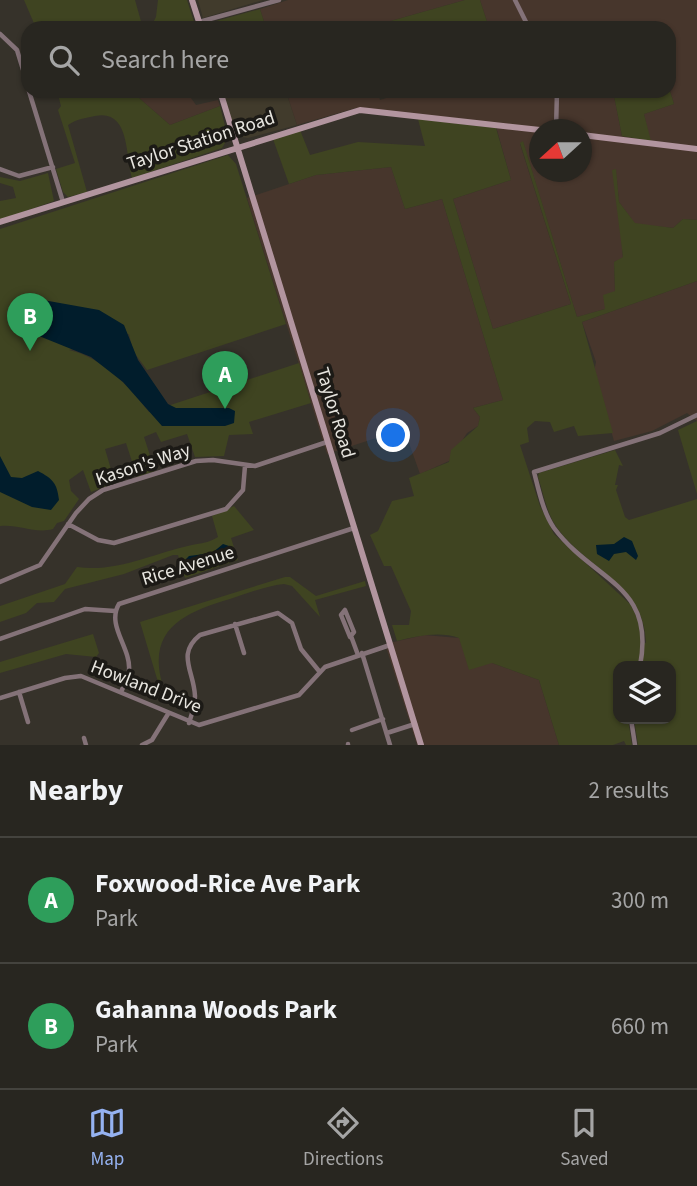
<!DOCTYPE html>
<style>
body{margin:0;font-family:"Source Sans 3",sans-serif;background:#302e29;color:#f1f3f6}
.controls{position:absolute;right:21px;bottom:21px;display:grid;overflow:hidden;border-radius:14px;box-shadow:0 2px 5px #0004}
.controls button{width:63px;height:63px;display:grid;place-items:center;padding:0;border:0;border-bottom:2px solid #44433e;background:#282620;color:#f1f3f6;font:35px sans-serif}
.compass{position:absolute;left:529px;top:119px;width:63px;height:63px;border-radius:50%;background:#282620;box-shadow:0 2px 5px #0004;rotate:249deg}
.you{position:absolute;left:394px;top:436px;width:24px;height:24px;margin:-18px;border:5px solid #fff;border-radius:50%;background:#1a73e8;box-shadow:0 0 0 10px #1a73e833}
.badge{display:grid;place-items:center;width:46px;height:46px;border-radius:50%;background:#95b2f1;color:#fff;font-size:23px;font-weight:700}
.pin{position:absolute;translate:-50% -58px;filter:drop-shadow(0 2px 4px #0008)}
.pin::after{content:'';position:absolute;top:37px;width:24px;height:21px;background:inherit;clip-path:polygon(0 0,100% 0,50% 100%)}
.list{margin:0;padding:0;list-style:none}
h2{display:flex;justify-content:space-between;align-items:center;height:91px;margin:0;padding:0 28px;font-size:30px}
h2 small{font-size:23px;font-weight:400;color:#a5a5a5}
.list li{display:grid;grid-template-columns:46px 1fr auto;gap:21px;align-items:center;box-sizing:border-box;height:126px;padding:0 28px;border-top:2px solid #44433e}
.list b{display:block;font-size:26px;white-space:nowrap}
.list p{margin:0;font-size:23px;white-space:nowrap;color:#a5a5a5}
.list em{font-size:23px;font-style:normal;color:#a5a5a5}
.icon{flex:none;width:38px;height:38px;fill:none;stroke:currentColor;stroke-width:2;stroke-linecap:round;stroke-linejoin:round}
.map{position:relative;flex:none;width:697px;height:745px;overflow:hidden}
.search{position:absolute;background:#282620;box-shadow:0 2px 5px #0004;left:21px;right:21px;top:21px;height:77px;display:flex;align-items:center;gap:18px;box-sizing:border-box;padding:0 24px;border-radius:21px;color:#a5a5a5;font-size:26px}
.sheet{height:343px;background:#282620}
nav{display:flex;justify-content:space-around;align-items:center;box-sizing:border-box;height:98px;border-top:2px solid #44433e;background:#282620;font-size:19px;color:#a5a5a5}
nav a{display:grid;justify-items:center;gap:4px}
nav .on{color:#95b2f1}
.map>svg:first-child{display:block}
.built{fill:#413b2c}
.industrial{fill:#47362c;fill-rule:evenodd}
.green{fill:#3f4421}
.water{fill:#011d2c}
.lines{fill:none;stroke-linecap:round;stroke-linejoin:round}
.minor{stroke:#847278;stroke-width:4.5}
.secondary{stroke:#b2959f;stroke-width:6}
.labels{text-anchor:middle;dominant-baseline:central;stroke-width:7;stroke-linejoin:round;paint-order:stroke}
.street-label{font-size:19px;fill:#e8e6e0;stroke:#1c1a16}
</style>
<div class="map">
<svg width="697" height="745" viewBox="0 0 697 745">
<rect width="100%" height="100%" fill="#36322a"/>
<path class="built" d="M198,0H263L203,18Z
M222,91H286L297,125L248,138L241,137L233,126Z"/>
<path class="industrial" d="M288,0H465L366,28H266L260,9Z
M480,0H697V220L683,219L673,228L635,224L619,202L616,170L623,258L614,262L615,291L605,309L577,317L523,142L520,144L571,304L493,329L453,199L511,180L495,123L356,108L297,125L286,91H377L380,100L409,91H613L622,136L650,141L644,114L674,104L669,88V28H489ZM540,130H582V172H540Z
M131,91H186L196,105L218,100L220,106L170,125Z
M391,167L405,209L442,199L503,400L473,408L480,417L478,426L467,433L449,461L420,474L404,429L327,454L247,198L316,175Z
M697,281V421L687,413L652,431L614,441L594,372L596,362L582,322Z
M424,635L459,638L492,663L539,680L559,745H417L385,644Z"/>
<path class="green" d="M24,0H135L142,25L148,28H36Z
M158,0H187L196,28H150L156,17Z
M465,0H480L489,28H366Z
M260,9L266,28H205L209,23Z
M669,88L674,104L644,114L651,141L622,136L613,91H669Z
M57,91H131L170,125L220,106L228,138L222,148L132,178C125,154 130,109 95,116C85,118 77,119 68,125L87,192L68,197L63,192L56,169L75,163L58,110L61,106Z
M418,119L496,128L511,180L453,199L493,329L571,304L520,143L523,141L577,317L605,309L603,295L615,291L614,262L623,257L612,170L616,169L619,202L635,223L673,228L683,219L697,220V281L582,322L613,433L578,436L574,426L554,432L550,422L535,421L527,428L529,442L520,445L540,506L554,534L631,605L638,620L642,642L646,643C645,582 582,568 554,523C546,509 543,492 538,477L539,473L615,450L623,466L619,465L615,485H618L616,490L625,517L629,520L697,499V745H638L634,719H671V666H618V719H628L632,745H626L624,741L613,745H559L539,680L492,663L469,670L459,638C439,631 418,636 397,641L392,625H409L411,611L391,566H384L370,535L378,531L392,501L414,496L409,478L449,462L451,450L478,426L480,417L473,408L503,400L442,199L405,209L391,167L316,175L289,184L273,139L300,130L310,155L358,142L425,146Z
M228,155L236,164L286,324L147,370L133,351L129,334L69,350C103,358 128,385 149,412L299,363L311,403L249,422L253,434L229,435L224,456L195,457L187,434L161,442L156,432L144,437L155,471L137,477L126,443L105,449L115,483L91,492L83,470L69,480L71,491L79,499L64,521L57,523L53,529C35,534 19,524 0,526V229Z
M48,173L54,201L0,220V201L16,198L13,187L0,183V177L20,181Z
M697,421V494L678,430Z
M234,506L254,530L231,538L238,560L185,578L178,555H173L124,574L65,589L54,602L37,603L26,613L0,622V606L65,584L77,567C116,573 154,553 192,545C202,543 208,543 218,537L212,516Z
M285,577H290L316,596L365,581L366,586L315,600L320,617L292,586L284,584C266,586 248,593 230,599C186,612 147,628 162,683L158,682L140,622Z
M93,634L99,653L96,657L66,654L0,673V662Z"/>
<path class="water" d="M43,300L99,310L124,325L138,360L168,404L176,408H229L235,411L234,423L225,426H162L123,382L91,357L39,336L31,334L24,339L18,334C13,312 24,306 43,300Z
M0,456L11,477L22,478L38,471C53,479 57,483 59,500L51,510L32,507L0,492Z
M624,537L632,541L638,556L636,560L626,552L614,554L609,561L597,554L596,545L614,544Z
M223,544L229,546L228,556L199,568L188,567L186,559L189,556L212,553Z"/>
<g class="lines">
<path class="minor" d="M515,0L529,28
M199,22L279,0
M0,34L17,50L28,86
M29,91L63,202
M556,130L557,91
M0,169L19,176L53,167
M68,524L98,540L114,543L226,509L243,490L245,466
M0,582L40,565L76,513L89,499L103,490L196,461L213,460L255,466L327,442
M345,610L354,632L350,637L341,615Z
M235,624L244,653
M351,636L358,655
M0,639L85,609L115,611
M362,653L390,745
M640,666C656,584 594,582 554,528C543,512 539,491 534,472L660,433L697,415
M19,692L28,722
M121,692C124,685 129,678 129,670C131,648 106,625 119,604L354,528
M0,698L65,678L81,676L199,725L299,695L325,667L390,645
M631,719L635,745
M189,723C192,714 195,705 195,696C194,671 176,654 200,635L278,613L292,623L301,649L319,671
M352,730L383,719
M387,733L415,724
M84,738L86,745
M348,744V745
M142,745L152,740L168,714"/>
<path class="secondary" d="M192,0L201,28
M220,91L421,745
M582,135L697,149
M0,222L360,110L540,130"/>
</g>
<g class="labels">
<g class="street-label">
<text transform="translate(201 141) rotate(-18)">Taylor Station Road</text>
<text transform="translate(335 413) rotate(73)">Taylor Road</text>
<text transform="translate(143 465) rotate(-18)">Kason's Way</text>
<text transform="translate(188 566) rotate(-17)">Rice Avenue</text>
<text transform="translate(146 687) rotate(21)">Howland Drive</text>
</g>
</g>
</svg>
<div class="controls">
<button><svg class="icon" aria-label="layers" viewBox="0 0 24 24"><path d="M12 4l9 5-9 5-9-5zM3 14l9 5 9-5"/></svg></button>
</div>
<svg class="compass" viewBox="-18 -18 36 36"><path d="M0-13l5 13h-10z" fill="#e53935"/><path d="M0 13l5-13h-10z" fill="#a5a5a5"/></svg>
<div class="you"></div>
<div class="pin badge" style="left:225px;top:409px;background:#2e9e5b">A</div>
<div class="pin badge" style="left:30px;top:351px;background:#2e9e5b">B</div>
<div class="search"><svg class="icon" aria-label="search" viewBox="0 0 24 24"><circle cx="10" cy="10" r="6"/><path d="M15 15l6 6"/></svg>Search here</div>
</div>
<section class="sheet">
<h2>Nearby<small>2 results</small></h2>
<ul class="list">
<li><span class="badge" style="background:#2e9e5b">A</span><div><b>Foxwood-Rice Ave Park</b><p>Park</p></div><em>300 m</em></li>
<li><span class="badge" style="background:#2e9e5b">B</span><div><b>Gahanna Woods Park</b><p>Park</p></div><em>660 m</em></li>
</ul>
</section>
<nav>
<a class="on"><svg class="icon" aria-label="map" viewBox="0 0 24 24"><path d="M3 6l6-2 6 2 6-2v14l-6 2-6-2-6 2zM9 4v14M15 6v14"/></svg>Map</a>
<a><svg class="icon" aria-label="directions" viewBox="0 0 24 24"><path d="M12 3l9 9-9 9-9-9zM9 14v-3h6M13 9l2 2-2 2"/></svg>Directions</a>
<a><svg class="icon" aria-label="saved" viewBox="0 0 24 24"><path d="M7 4h10v16l-5-4-5 4z"/></svg>Saved</a>
</nav>
